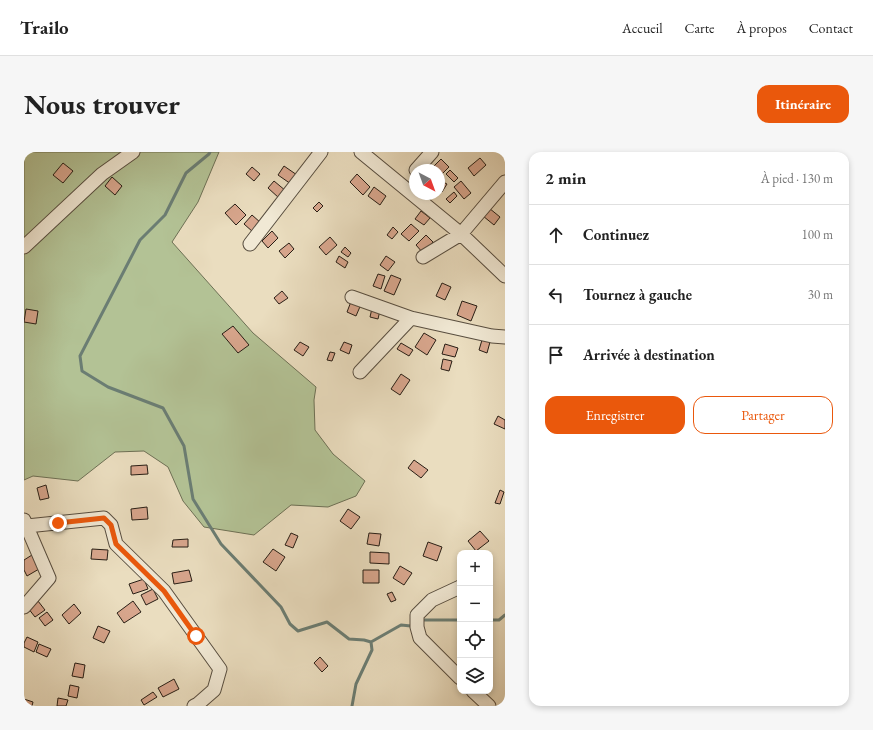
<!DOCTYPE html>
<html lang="fr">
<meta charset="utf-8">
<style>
body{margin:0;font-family:"EB Garamond",serif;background:#f6f6f6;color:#222}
.controls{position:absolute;right:12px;bottom:12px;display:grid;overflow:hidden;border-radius:8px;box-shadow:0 2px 6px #0003}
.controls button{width:36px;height:36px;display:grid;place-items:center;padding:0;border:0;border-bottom:1px solid #e0e0e0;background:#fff;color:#222;font:20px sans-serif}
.compass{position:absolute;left:385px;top:12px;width:36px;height:36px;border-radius:50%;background:#fff;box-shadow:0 2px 6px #0003;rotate:139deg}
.stop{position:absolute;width:12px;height:12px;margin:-9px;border:3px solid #ea580c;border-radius:50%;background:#fff}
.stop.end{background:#ea580c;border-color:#fff;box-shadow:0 1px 4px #0008}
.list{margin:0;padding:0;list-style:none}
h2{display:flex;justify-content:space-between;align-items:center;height:52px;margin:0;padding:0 16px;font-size:17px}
h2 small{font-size:13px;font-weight:400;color:#767676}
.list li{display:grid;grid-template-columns:26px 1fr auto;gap:12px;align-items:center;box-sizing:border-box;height:60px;padding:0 16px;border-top:1px solid #e0e0e0}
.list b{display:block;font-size:15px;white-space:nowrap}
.list em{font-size:13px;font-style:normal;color:#767676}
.actions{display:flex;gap:8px;padding:12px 16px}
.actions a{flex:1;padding:9px 0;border:1px solid #ea580c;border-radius:12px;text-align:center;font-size:14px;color:#ea580c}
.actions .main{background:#ea580c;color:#fff}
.icon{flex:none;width:22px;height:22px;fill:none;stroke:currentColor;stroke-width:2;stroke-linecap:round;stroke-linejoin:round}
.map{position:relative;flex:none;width:481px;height:554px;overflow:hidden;border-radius:12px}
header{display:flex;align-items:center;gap:24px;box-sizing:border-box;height:56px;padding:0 20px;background:#fff;border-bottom:1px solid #e0e0e0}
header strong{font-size:19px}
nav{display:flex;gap:22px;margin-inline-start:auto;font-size:14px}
.intro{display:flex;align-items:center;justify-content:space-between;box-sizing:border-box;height:96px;padding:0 24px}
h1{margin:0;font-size:28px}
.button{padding:10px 18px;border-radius:12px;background:#ea580c;color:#fff;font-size:14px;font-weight:700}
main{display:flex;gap:24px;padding:0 24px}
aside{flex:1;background:#fff;border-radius:12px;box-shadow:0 2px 6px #0003}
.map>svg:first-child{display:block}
.green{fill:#b3c295;stroke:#6d7055}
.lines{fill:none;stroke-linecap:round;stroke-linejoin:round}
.stream{stroke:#6b7d73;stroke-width:3}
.building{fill:#d8a68d;stroke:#271e15}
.minor-casing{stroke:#584e40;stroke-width:15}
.minor{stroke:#f1e9d5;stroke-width:13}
.route{stroke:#ea580c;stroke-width:5}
</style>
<header>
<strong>Trailo</strong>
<nav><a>Accueil</a><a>Carte</a><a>À propos</a><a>Contact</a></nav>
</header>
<div class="intro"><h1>Nous trouver</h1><a class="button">Itinéraire</a></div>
<main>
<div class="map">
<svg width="481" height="554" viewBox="0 0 481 554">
<rect width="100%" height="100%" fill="#eaddbf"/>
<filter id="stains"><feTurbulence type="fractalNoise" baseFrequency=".005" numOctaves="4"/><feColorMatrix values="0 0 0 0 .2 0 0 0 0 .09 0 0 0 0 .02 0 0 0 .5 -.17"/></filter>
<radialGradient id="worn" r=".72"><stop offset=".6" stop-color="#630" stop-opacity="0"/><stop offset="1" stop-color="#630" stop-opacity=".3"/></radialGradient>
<path class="green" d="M0,0H195L174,50L148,90L229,181L292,235L290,248L291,278L309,302L341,329L332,344L304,355L267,353L230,383L180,375L159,349L144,315L120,299L91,300L54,329L9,324L0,328Z"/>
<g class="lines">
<path class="stream" d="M186,0L185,2L162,21L141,63L116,88L56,204L58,219L84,235L139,256L160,294L169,347L197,392L257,455L266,472L274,479L303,470L325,487L340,488L347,490L348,498L332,532L328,554
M396,468H436
M466,468H475L481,463
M347,490L377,473L387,474L388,471"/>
</g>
<path class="building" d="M456,6L462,13L450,24L444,16Z
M417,7L425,15L415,25V18H406Z
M39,11L49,19L39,31L29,23Z
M260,14L273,23L267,32L254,23Z
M228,15L236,22L230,29L222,22Z
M426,18L434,26L430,30L422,22Z
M333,22L346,35L339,43L326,30Z
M88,25L98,34L91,43L81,34Z
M250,29L262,39L255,46L244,36Z
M437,29L447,41L440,47L430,35Z
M419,30L423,32L418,40L415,38V37Z
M350,35L362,44L356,53L344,44Z
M430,40L433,44L426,51L422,47Z
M295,50L299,54L293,60L289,56Z
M211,52L222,63L212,73L201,61Z
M465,56L476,65L470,73L459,64Z
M397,59L406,66L400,73L391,67Z
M228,63L237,71L229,80L220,72Z
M387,72L395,79L385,89L377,82Z
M369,75L374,80L368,87L363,83Z
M248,79L254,86L244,96L238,89Z
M402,83L409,90L399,101L392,93Z
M306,85L313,93L302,103L295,95Z
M265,91L270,97L261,106L255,99Z
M321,95L327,101L324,105L317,100Z
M315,104L324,110L321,116L312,110Z
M362,104L371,110L364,119L356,113Z
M354,122L361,124L357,137L349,134Z
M367,123L377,127L370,143L360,139Z
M418,131L427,135L421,148L412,144Z
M258,139L264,146L255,152L250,146Z
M328,147L338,150L332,164L323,160Z
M438,149L453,154L447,169L433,163Z
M349,152L357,154L354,167L346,165Z
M2,157L14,159L12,172L0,170Z
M209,174L225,193L214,201L198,182Z
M400,181L412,188L403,203L391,195Z
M458,188L466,190L463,201L455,198Z
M276,190L285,195L279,204L270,198Z
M320,190L328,193L325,202L316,198Z
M377,191L389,198L385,204L373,197Z
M421,192L434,196L431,205L418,202Z
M306,200L311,201L308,209L303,208Z
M419,207L428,209L425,219L417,217Z
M377,222L386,228L376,243L367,237Z
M474,264L481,268V277L470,272Z
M390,308L404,318L397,326L384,316Z
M123,313L124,322L107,323V314Z
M22,333L25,346L16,348L13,336Z
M476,338L480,340L476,352L471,351Z
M123,355L124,367L108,368L107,357Z
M324,357L336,365L327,377L316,369Z
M456,379L465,389L452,399L444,389Z
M267,381L274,384L269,396L261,393Z
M345,381L357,382L355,394L343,392Z
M164,387V395H148L149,388Z
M404,390L418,395L413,409L399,404Z
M68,397L84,398L83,408L67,407Z
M249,397L261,405L252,419L239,410Z
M346,400L365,401V412L346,411Z
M8,403L15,417L3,424L0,418V408Z
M376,414L388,421L380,433L369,426Z
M165,418L168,429L150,432L148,421Z
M339,418H355V431H339Z
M120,427L124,437L109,442L105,432Z
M129,437L134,447L122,453L117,443Z
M368,440L372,448L367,450L363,442Z
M14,449L21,458L11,465L4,456Z
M109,449L117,460L100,471L93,461Z
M50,452L57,461L45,472L38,463Z
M23,460L29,468L21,474L15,466Z
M74,474L86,479L80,491L69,486Z
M3,485L14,490L10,500L0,495V491Z
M15,492L27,497L23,505L12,500Z
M296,505L304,514L298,520L290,511Z
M51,511L61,513L59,526L48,524Z
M150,527L155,537L139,545L134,536Z
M46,533L55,535L53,546L44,544Z
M129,540L133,545L120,553L117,548Z
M34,546L44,548L42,554H33Z
M0,547L9,550L8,554H0Z"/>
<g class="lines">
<g class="minor-casing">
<path id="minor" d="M337,0L437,82L481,124
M392,18L408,0
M226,92L297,0
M0,95L78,22L109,0
M399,105L437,82L481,30
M328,145L387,166L468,184L481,185
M336,220L387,166
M0,368L25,426L0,455
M3,374L80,366L87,373L92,392L140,439L196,517L190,538L174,552L170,554
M436,435L408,448L393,463V475L396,486L436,526
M449,539L465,554"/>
</g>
<use href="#minor" class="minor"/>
</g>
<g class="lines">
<path class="route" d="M34,371L80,366L87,373L92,392L140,439L172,484"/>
</g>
<rect width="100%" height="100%" filter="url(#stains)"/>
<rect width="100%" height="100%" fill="url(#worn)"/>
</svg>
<div class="controls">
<button>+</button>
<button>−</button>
<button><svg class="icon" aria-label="locate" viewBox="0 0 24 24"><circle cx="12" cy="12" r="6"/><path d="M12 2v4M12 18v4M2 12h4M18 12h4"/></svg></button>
<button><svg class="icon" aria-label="layers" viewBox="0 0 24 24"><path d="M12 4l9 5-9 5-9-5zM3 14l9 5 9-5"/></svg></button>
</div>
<svg class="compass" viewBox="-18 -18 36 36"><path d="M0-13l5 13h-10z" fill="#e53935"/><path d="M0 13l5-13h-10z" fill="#767676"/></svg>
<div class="stop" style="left:172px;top:484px"></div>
<div class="stop end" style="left:34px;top:371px"></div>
</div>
<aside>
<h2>2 min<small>À pied · 130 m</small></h2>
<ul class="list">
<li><svg class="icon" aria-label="ahead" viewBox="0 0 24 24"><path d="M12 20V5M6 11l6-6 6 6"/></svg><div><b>Continuez</b></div><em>100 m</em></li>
<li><svg class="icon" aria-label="left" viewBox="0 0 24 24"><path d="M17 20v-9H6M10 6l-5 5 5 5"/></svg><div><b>Tournez à gauche</b></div><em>30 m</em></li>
<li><svg class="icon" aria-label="arrive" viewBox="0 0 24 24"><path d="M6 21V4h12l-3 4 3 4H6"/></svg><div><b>Arrivée à destination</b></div></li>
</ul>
<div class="actions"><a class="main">Enregistrer</a><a>Partager</a></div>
</aside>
</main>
